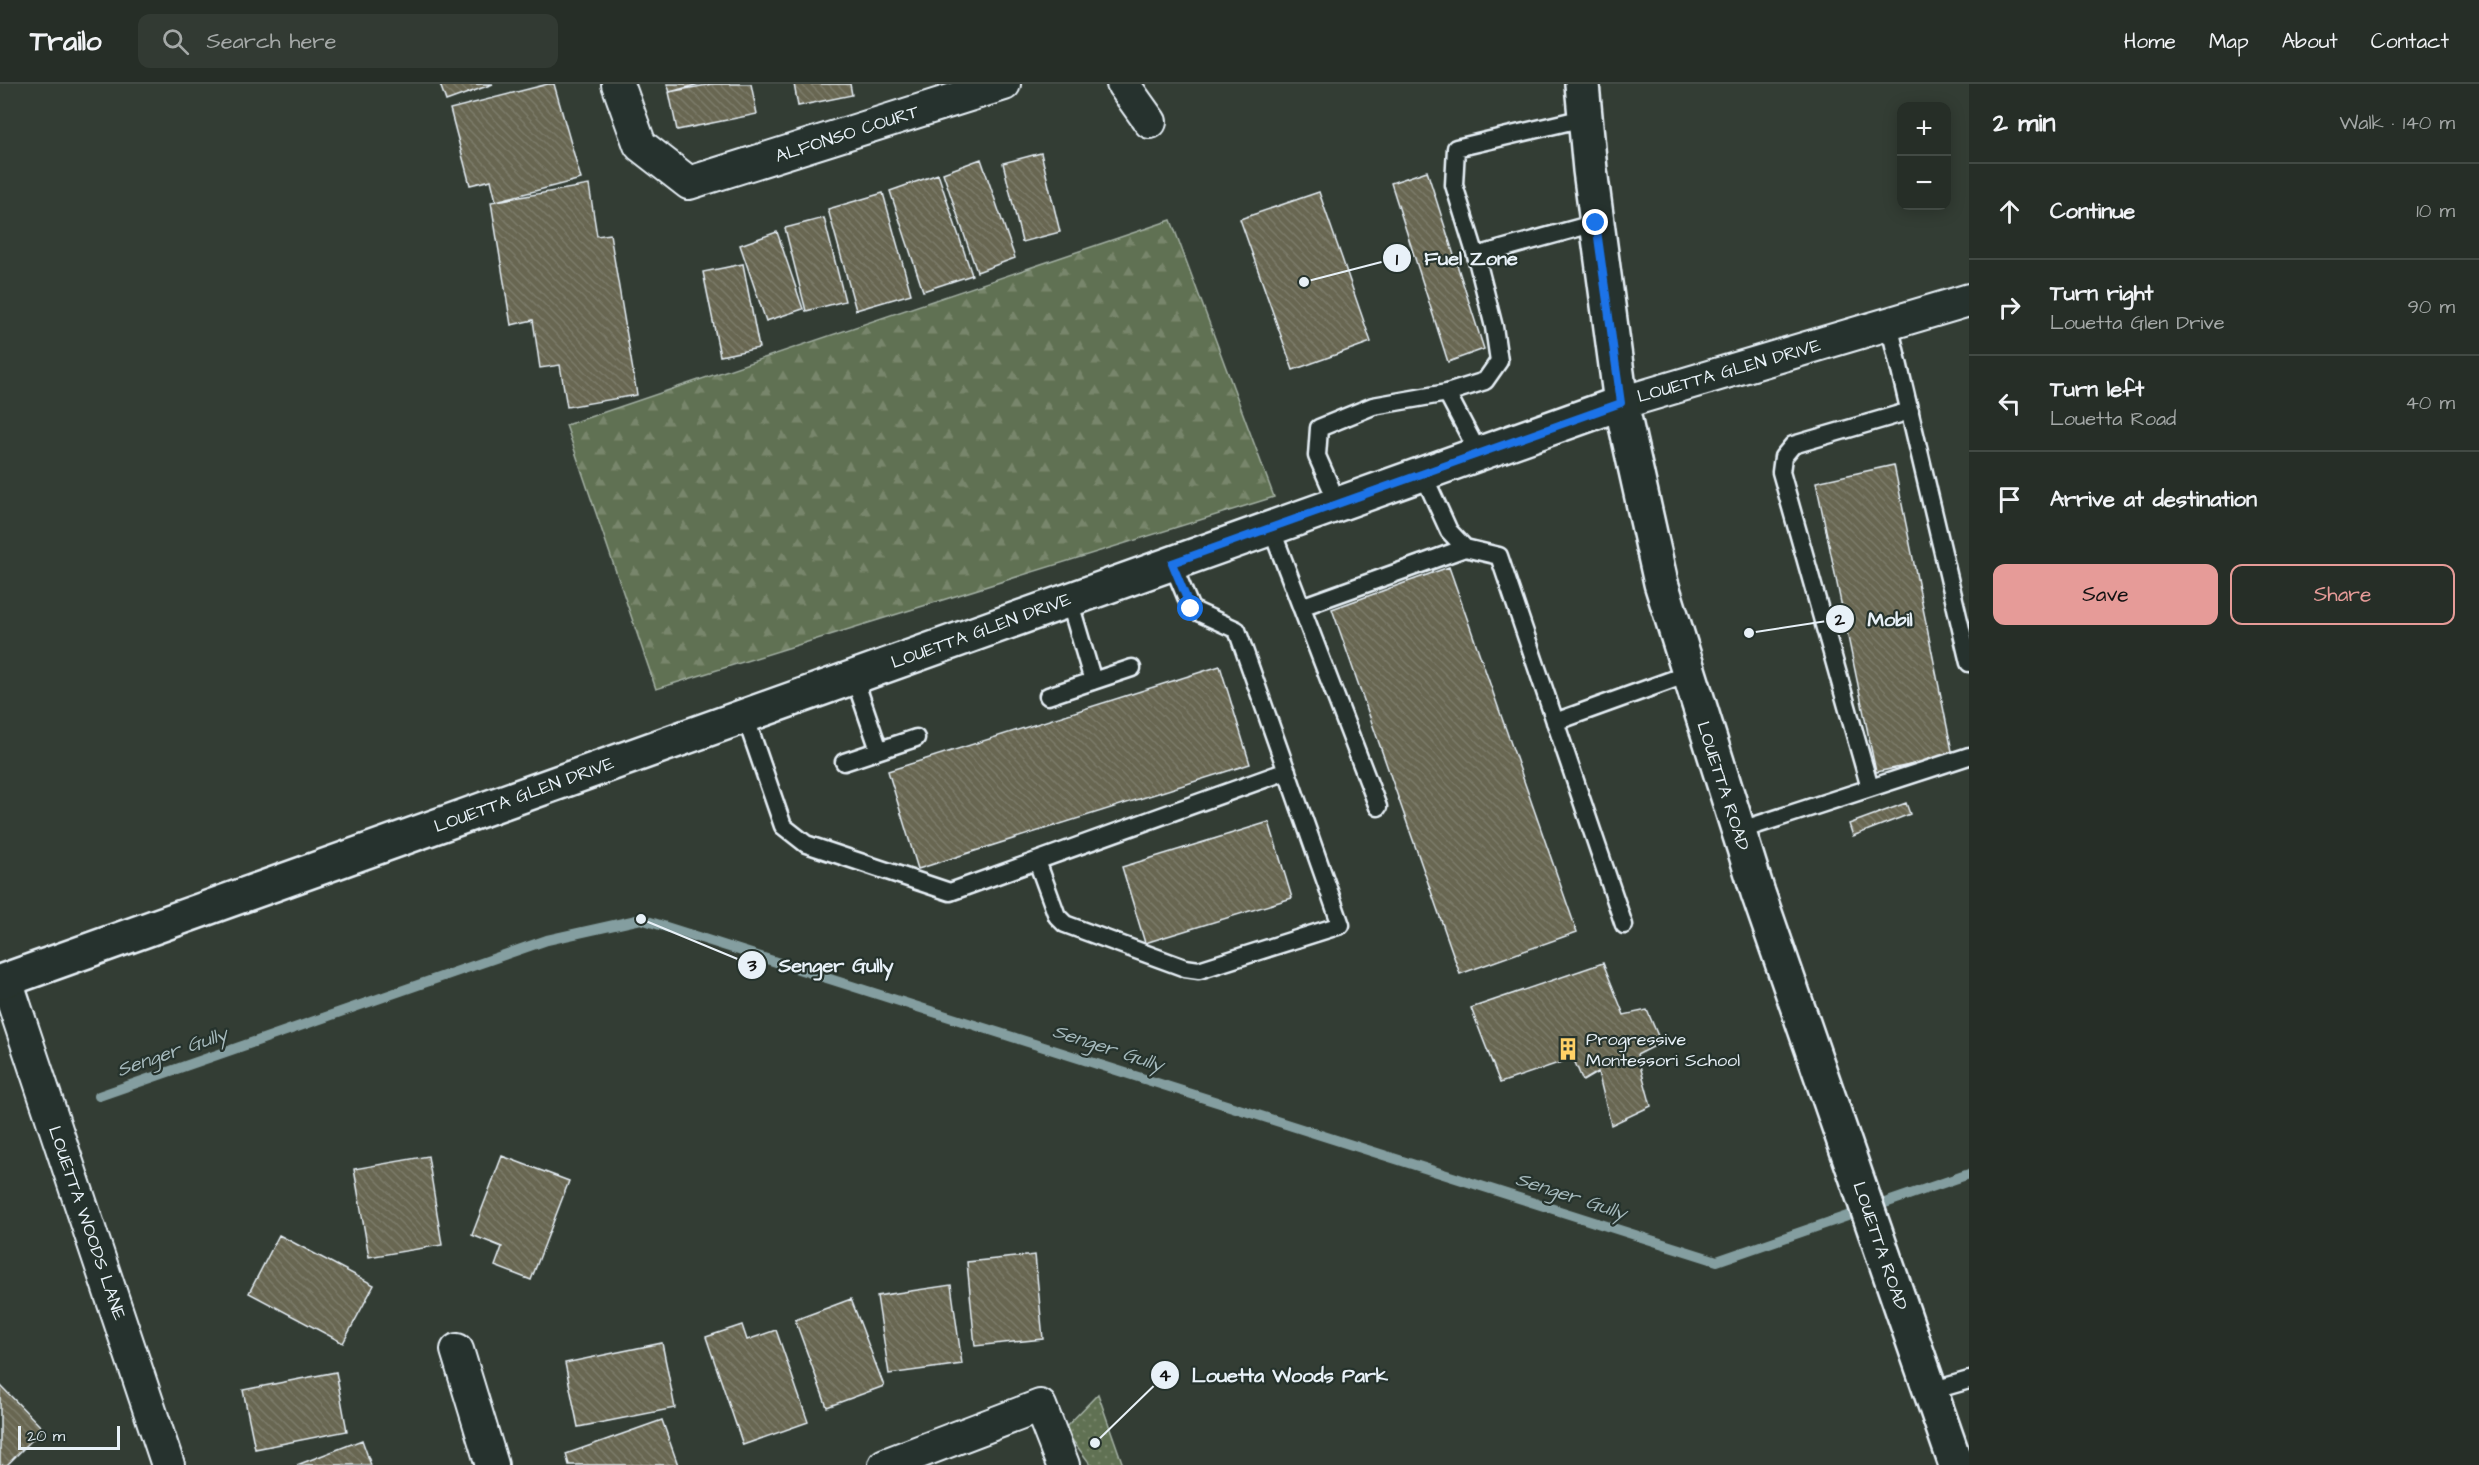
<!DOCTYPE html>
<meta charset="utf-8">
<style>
body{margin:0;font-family:"Architects Daughter",sans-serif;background:#323a33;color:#f1f3f6}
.controls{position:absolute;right:18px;top:18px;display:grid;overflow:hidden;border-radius:12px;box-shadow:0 3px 15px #0003}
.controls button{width:54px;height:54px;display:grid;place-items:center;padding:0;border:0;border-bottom:2px solid #424a44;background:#262e27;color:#f1f3f6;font:30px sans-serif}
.scale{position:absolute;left:18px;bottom:15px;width:102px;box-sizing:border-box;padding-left:6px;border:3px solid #e8f1f8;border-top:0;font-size:16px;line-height:21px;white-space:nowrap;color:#e8f1f8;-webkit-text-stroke:4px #26332d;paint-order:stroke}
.stop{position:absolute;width:18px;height:18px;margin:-14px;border:4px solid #1a73e8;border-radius:50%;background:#fff}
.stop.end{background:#1a73e8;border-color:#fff;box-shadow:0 2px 6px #0008}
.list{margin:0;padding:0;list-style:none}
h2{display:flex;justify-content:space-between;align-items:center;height:78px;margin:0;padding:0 24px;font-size:26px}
h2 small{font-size:20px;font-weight:400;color:#a4a8a7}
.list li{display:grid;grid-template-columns:39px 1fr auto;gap:18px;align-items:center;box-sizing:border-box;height:96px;padding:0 24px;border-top:2px solid #424a44}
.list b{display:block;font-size:22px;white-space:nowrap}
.list p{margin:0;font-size:20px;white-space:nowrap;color:#a4a8a7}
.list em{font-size:20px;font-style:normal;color:#a4a8a7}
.actions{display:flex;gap:12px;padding:18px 24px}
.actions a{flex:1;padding:14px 0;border:2px solid #e69b98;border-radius:12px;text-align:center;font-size:21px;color:#e69b98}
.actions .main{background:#e69b98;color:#111}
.icon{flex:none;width:33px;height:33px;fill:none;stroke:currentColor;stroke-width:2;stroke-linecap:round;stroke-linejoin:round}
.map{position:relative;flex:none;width:1969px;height:1381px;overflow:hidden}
header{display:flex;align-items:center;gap:36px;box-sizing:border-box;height:84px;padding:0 30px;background:#262e27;border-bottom:2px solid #424a44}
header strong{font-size:28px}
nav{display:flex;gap:33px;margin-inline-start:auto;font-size:21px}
.search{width:420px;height:54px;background:#323a33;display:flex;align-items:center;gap:15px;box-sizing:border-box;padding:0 21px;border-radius:12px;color:#a4a8a7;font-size:22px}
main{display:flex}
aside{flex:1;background:#262e27}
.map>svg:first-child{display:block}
.forest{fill:url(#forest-firs);stroke:#a4b1a5;stroke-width:1.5}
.park{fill:url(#park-dots);stroke:#a4b1a5;stroke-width:1.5}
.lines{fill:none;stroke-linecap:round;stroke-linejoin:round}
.stream{stroke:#849ea0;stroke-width:10}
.building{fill:url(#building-back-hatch);stroke:#e8f1f8;stroke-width:1.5}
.service-casing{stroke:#e8f1f8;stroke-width:21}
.minor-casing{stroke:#e8f1f8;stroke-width:36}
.tertiary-casing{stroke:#e8f1f8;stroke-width:38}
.secondary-casing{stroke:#e8f1f8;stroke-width:38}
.service{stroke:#26332d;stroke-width:16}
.minor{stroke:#26332d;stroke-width:32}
.tertiary{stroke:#26332d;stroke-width:33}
.secondary{stroke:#26332d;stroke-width:33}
.route{stroke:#1a73e8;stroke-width:8}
.labels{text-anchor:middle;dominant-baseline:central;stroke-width:4.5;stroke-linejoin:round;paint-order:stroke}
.street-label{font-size:18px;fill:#e8f1f8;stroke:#26332d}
.poi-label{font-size:18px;fill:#e8f1f8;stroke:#26332d;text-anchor:start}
.water-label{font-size:20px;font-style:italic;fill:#a6babd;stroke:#26332d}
.leader{fill:none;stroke:#e8f1f8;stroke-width:2}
.callout-dot{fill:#e8f1f8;stroke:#26332d;stroke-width:2}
.mark-label{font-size:18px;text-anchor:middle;font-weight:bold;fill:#111}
.callout-label{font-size:20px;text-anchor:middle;font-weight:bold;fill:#e8f1f8;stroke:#26332d;stroke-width:4.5;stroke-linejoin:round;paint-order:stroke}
</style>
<header>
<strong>Trailo</strong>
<div class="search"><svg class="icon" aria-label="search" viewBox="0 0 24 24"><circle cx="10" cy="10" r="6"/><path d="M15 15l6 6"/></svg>Search here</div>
<nav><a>Home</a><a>Map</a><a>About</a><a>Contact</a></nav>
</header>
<main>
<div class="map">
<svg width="1969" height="1381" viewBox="0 0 1969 1381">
<defs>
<pattern id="forest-firs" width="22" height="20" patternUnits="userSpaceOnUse" patternTransform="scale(1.5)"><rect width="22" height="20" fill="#617152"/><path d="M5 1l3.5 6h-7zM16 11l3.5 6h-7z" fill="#78866c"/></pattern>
<pattern id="park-dots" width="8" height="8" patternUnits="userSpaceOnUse" patternTransform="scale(1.5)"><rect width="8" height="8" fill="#617152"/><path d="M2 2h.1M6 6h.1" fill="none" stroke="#78866c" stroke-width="1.8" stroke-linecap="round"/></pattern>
<pattern id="building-back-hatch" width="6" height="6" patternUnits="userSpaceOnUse" patternTransform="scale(1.5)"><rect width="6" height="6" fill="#676651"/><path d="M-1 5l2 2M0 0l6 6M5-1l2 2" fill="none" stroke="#7d7c6b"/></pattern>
</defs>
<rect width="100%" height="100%" fill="#333d34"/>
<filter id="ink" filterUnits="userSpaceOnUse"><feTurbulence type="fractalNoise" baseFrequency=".0167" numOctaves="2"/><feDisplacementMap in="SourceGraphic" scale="12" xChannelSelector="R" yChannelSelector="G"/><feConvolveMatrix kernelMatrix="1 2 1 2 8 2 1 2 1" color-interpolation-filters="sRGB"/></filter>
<g filter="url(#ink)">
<path class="forest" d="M1171,136L1274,413L656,605L566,341Z"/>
<path class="park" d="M1098,1310L1123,1381H1091L1064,1345Z"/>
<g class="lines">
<path class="stream" d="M99,1012L547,856L641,835L1717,1177L1969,1090"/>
</g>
<path class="building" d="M440,0H493L446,17Z
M548,0H554L581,95L496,117L491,96L470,101L450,25Z
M667,0H699L670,8Z
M712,0H751L757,30L677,46L669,8Z
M794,0H850L852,11L798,22Z
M1041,69L1060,148L1022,158L1003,79Z
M981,75L1015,174L977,188L943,89Z
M1427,87L1484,265L1448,278L1391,99Z
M938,90L972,191L923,207L890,107Z
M589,101L597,152L610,150L637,311L567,323L560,281L540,284L533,236L511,241L491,118Z
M1319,108L1371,258L1293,286L1240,135Z
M883,109L911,210L856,226L828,125Z
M824,134L845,217L806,227L785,144Z
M777,148L803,225L766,237L740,161Z
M743,180L759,264L720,272L703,188Z
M1894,381L1953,672L1876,688L1816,398Z
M1449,483L1577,848L1460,890L1332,525Z
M1220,582L1250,680L918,785L888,687Z
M1906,719L1910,730L1853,752L1849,740Z
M1269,738L1292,814L1145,859L1122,783Z
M1603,879L1624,931L1647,926L1661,959L1637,971L1651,1022L1611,1041L1598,988L1583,997L1573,974L1500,999L1471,924Z
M428,1072L442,1161L369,1173L354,1085Z
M502,1072L569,1097L531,1196L495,1182L502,1163L472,1151Z
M279,1151L374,1201L343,1259L249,1209Z
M1035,1171L1043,1255L975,1262L967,1178Z
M951,1201L962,1280L889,1290L877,1212Z
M851,1215L884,1302L827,1323L795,1236Z
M742,1241L747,1256L776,1246L808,1338L743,1361L706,1253Z
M662,1259L675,1324L578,1343L565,1279Z
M336,1288L347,1347L255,1365L243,1306Z
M0,1301L43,1345L7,1381H0Z
M662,1336L678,1381H569L566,1370Z
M362,1356L371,1381H297Z"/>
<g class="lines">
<g class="service-casing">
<path id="service" d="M1584,34L1456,64L1454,101L1476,172L1596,139
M1889,240L1969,579
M1447,309L1485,297L1499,277L1494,243L1476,172
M1423,390L1449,447L1465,464L1499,472L1624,841
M1338,420L1317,372L1319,344L1373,322L1447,309L1479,370
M1271,444L1378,723
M1069,516L1093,597
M1301,523L1465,464
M854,593L879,666
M1048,612L1132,584
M745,632L783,742L806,760L950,808L1287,687
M1555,638L1688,590
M844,678L916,654
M1870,704L1781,388L1783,373L1793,361L1910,327
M1738,747L1969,672
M1037,777L1057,832L1065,840L1185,884L1199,886L1341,841L1237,546L1191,525L1172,479
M1931,1307L1969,1296"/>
</g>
<g class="minor-casing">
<path id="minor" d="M618,0L640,61L689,99L1004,0
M1123,0L1150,38
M1621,319L1969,216
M6,896L168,1381
M457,1266L492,1381
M885,1381L1040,1322L1063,1381"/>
</g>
<g class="tertiary-casing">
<path id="tertiary" d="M0,898L1621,319"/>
</g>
<g class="secondary-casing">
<path id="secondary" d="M1582,0L1590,86L1621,319L1661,499L1758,809L1956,1381"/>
</g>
<use href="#service" class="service"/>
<use href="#minor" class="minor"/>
<use href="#tertiary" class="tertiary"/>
<use href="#secondary" class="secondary"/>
</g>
</g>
<g class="lines" filter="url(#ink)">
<path class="route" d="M1191,525L1172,479L1621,319L1596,139"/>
</g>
<defs>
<g id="building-bare" transform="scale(1.8)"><path d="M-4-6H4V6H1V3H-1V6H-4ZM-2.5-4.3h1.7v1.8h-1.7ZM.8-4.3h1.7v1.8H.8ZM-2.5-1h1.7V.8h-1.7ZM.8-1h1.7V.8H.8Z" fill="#ffd166" stroke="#26332d" stroke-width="2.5" paint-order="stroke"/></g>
</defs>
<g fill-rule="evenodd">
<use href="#building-bare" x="1568" y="965"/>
</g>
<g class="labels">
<g class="street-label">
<text transform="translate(847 50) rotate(-18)">ALFONSO COURT</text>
<text transform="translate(1729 287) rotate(-16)">LOUETTA GLEN DRIVE</text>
<text transform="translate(981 547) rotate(-20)">LOUETTA GLEN DRIVE</text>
<text transform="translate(1723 702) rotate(72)">LOUETTA ROAD</text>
<text transform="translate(524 711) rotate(-20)">LOUETTA GLEN DRIVE</text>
<text transform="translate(87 1139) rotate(71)">LOUETTA WOODS LANE</text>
<text transform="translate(1880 1162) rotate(71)">LOUETTA ROAD</text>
</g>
<g class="poi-label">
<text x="1586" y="955">Progressive<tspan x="1586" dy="21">Montessori School</tspan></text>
</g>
<g class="water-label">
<text transform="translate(1108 964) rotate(18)">Senger Gully</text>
<text transform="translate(172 968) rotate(-19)">Senger Gully</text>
<text transform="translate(1571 1112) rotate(18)">Senger Gully</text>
</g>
</g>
<path class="leader" d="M1304 198L1397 174M1749 549L1840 535M641 835L752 881M1095 1359L1165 1291"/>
<g class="callout-dot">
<circle cx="1304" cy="198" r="6"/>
<circle cx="1749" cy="549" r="6"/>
<circle cx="641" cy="835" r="6"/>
<circle cx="1095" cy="1359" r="6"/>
<circle cx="1397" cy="174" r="15"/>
<circle cx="1840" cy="535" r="15"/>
<circle cx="752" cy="881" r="15"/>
<circle cx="1165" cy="1291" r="15"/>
</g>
<g class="mark-label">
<text x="1397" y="181">1</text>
<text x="1840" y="541">2</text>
<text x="752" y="887">3</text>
<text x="1165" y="1297">4</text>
</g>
<g class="callout-label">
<text x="1471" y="181">Fuel Zone</text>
<text x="1890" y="542">Mobil</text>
<text x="836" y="888">Senger Gully</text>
<text x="1290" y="1298">Louetta Woods Park</text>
</g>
</svg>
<div class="controls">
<button>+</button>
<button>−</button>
</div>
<div class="scale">20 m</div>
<div class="stop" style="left:1191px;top:525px"></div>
<div class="stop end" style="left:1596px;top:139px"></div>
</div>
<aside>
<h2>2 min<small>Walk · 140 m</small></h2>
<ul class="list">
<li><svg class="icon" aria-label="ahead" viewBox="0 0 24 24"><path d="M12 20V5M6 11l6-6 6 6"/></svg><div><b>Continue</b></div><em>10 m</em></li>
<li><svg class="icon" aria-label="right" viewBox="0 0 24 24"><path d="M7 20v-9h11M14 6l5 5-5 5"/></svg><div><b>Turn right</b><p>Louetta Glen Drive</p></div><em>90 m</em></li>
<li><svg class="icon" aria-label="left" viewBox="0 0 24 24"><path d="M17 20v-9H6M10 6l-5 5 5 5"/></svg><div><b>Turn left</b><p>Louetta Road</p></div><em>40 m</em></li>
<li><svg class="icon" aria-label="arrive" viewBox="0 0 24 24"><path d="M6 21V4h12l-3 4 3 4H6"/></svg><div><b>Arrive at destination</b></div></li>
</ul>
<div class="actions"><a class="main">Save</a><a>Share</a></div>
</aside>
</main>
